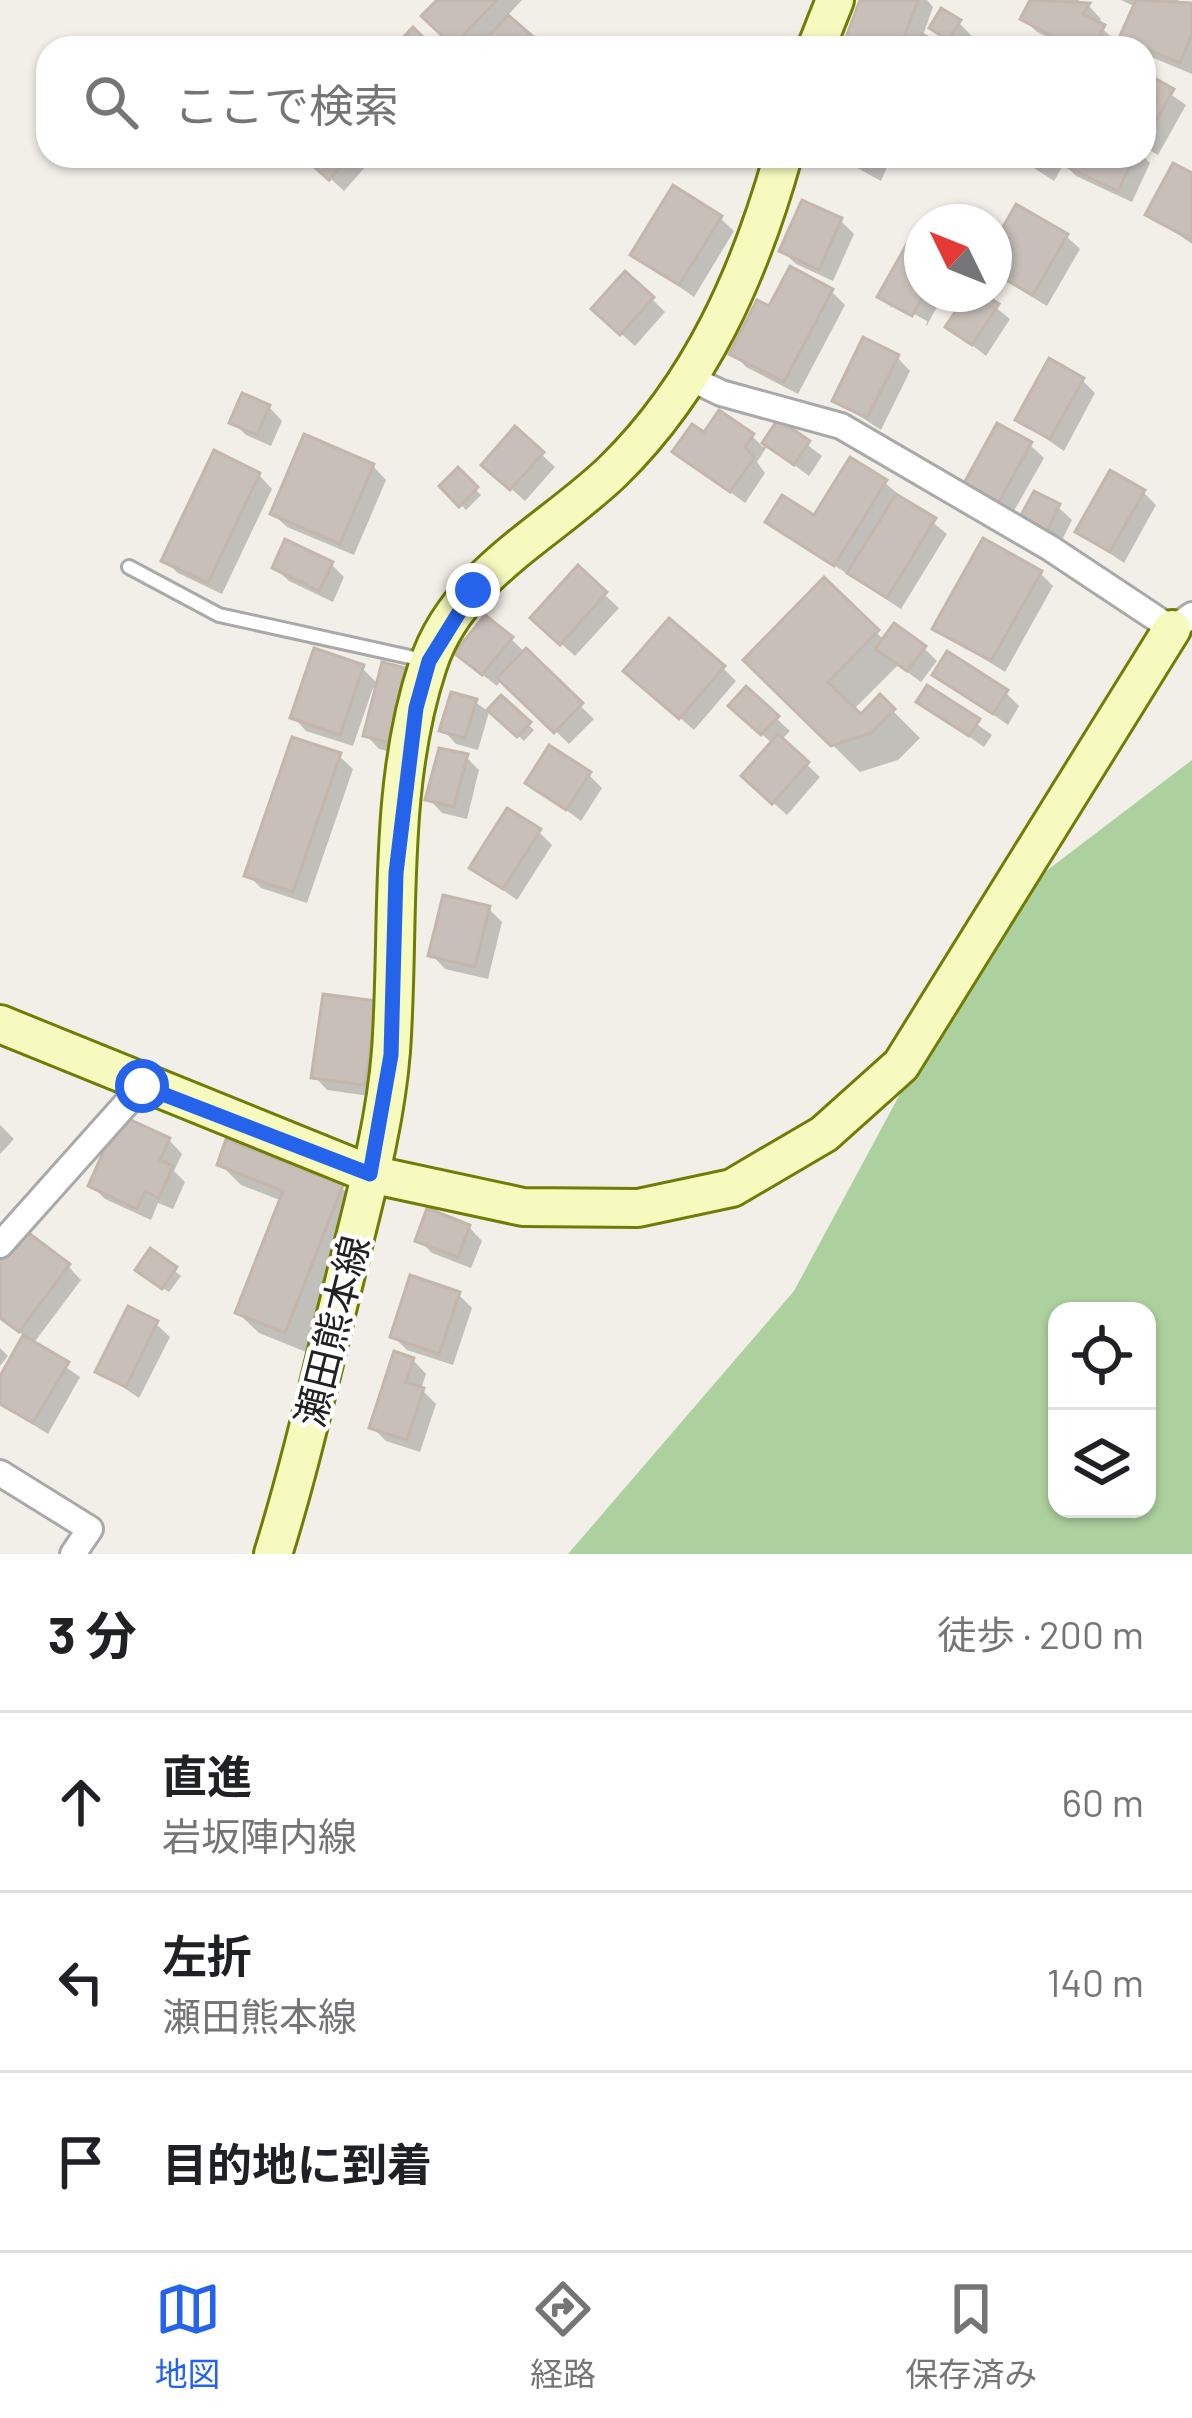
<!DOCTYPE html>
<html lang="ja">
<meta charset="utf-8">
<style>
body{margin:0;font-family:Barlow,"Noto Sans JP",sans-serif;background:#f2f2f2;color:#202124}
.controls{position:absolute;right:36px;bottom:36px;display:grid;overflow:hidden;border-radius:24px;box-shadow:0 3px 9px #0004}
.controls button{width:108px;height:108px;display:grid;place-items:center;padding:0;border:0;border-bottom:3px solid #e0e0e0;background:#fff;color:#202124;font:60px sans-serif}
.compass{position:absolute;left:904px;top:204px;width:108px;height:108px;border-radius:50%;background:#fff;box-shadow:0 3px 9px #0004;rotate:313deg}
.stop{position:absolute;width:36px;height:36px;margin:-27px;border:9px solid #2563eb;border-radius:50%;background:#fff}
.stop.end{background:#2563eb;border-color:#fff;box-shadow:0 3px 12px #0008}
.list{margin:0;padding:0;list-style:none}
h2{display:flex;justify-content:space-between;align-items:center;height:156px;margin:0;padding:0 48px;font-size:51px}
h2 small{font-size:39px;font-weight:400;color:#757577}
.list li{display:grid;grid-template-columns:78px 1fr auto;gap:36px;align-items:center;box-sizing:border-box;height:180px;padding:0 48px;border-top:3px solid #e0e0e0}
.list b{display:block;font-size:45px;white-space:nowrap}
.list p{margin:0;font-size:39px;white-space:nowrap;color:#757577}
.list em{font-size:39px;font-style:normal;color:#757577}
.icon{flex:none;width:66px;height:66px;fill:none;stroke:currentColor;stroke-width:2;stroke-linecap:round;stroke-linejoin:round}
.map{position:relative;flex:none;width:1192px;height:1554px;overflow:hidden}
.search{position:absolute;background:#fff;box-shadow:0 3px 9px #0004;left:36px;right:36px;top:36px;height:132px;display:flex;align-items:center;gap:30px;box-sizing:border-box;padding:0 42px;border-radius:36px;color:#757577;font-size:45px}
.sheet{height:696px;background:#fff}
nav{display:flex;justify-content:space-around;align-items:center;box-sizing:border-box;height:168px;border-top:3px solid #e0e0e0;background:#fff;font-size:33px;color:#757577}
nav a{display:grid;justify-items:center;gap:6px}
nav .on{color:#2563eb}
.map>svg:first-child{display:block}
.forest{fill:#add19e;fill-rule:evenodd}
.shadow{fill:#0003}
.building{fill:#c7bfb8;stroke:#c4b6ab;stroke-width:3}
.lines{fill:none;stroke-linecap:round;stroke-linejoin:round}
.lane-casing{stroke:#a9a9a9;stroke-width:18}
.street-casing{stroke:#a9a9a9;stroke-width:30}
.secondary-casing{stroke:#707d05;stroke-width:42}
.lane{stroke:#fff;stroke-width:12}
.street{stroke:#fff;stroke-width:24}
.secondary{stroke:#f7fabf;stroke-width:36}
.route{stroke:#2563eb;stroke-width:15}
.labels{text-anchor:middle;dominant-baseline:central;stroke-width:9;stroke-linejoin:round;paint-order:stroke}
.street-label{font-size:39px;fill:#222;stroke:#fff}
</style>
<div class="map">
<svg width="1192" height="1554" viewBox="0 0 1192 1554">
<rect width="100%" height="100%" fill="#f2efe9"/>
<path class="forest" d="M1192,760V1554H568L794,1291L929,1040L1037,878ZM1057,1311H1147V1509H1057Z"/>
<path class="shadow" d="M441,0H522L506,17L541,48H458L426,16Z
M863,0H927L933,7L921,41L943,48H845Z
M1034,0H1078L1088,5L1101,19L1098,25L1116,41L1113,48H1068L1037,32L1024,19Z
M1121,0H1177L1192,6V74L1144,54V48H1133L1123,38L1136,7Z
M959,23L972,36L966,46L971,48H957L932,28Z
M1144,76L1186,105L1158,155L1144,147Z
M306,156L374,157L344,191Z
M835,156H892L881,181Z
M1016,156H1143L1150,163L1132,202L1076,176L1064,164L1054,181Z
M1192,176V244L1149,214Z
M720,218L734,231L694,297L634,255Z
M841,221L854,234L833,281L796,264L782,251Z
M1066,236L1080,249L1047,306L994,274V249Z
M831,291L845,305L798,394L746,367L733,353Z
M944,294L926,327L927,321L892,302V308L881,296Z
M971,294H979L1010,319L986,356L949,327Z
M652,299L665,312L635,346L608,322Z
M897,357L910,371L881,430L835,400Z
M1082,380L1095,393L1064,451L1019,420Z
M269,407L282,421L271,446L246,435L233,422Z
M779,423L822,456L809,476L768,445L757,462L765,473L745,503L676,452L705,436H752L763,447Z
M515,430L555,467L525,501L499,478Z
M1030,445L1044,458L1011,516L980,498Z
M373,466L386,480L354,555L287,527L273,514Z
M458,472L481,495L466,510L443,487Z
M259,475L272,489L222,594L178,573L164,560Z
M885,483L947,534L901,609L768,522L815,519Z
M1143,492L1156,505L1124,563L1079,532Z
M1058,507L1072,520L1060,544L1036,532Z
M331,564L344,577L333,602L289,581L275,568Z
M578,570L619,608L575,656L547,631Z
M1040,573L1053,586L1005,672L936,628Z
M824,581L885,641L924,648L937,661L921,682L898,665L853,710L861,718L880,698L920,738L898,760L860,772L747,660Z
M511,639L594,719L569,744L502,679L497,686L471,666Z
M362,668L379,685L412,757L379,749L366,735L378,689L373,688L353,746L306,731L293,717Z
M723,668L736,681L694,730L641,684Z
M936,674L1006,693L1019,706L1008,725Z
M928,689L992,735L984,747L920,702Z
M501,699L534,730L524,741L491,710Z
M475,702L489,712L478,750L456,744L443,730Z
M776,718L790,731L781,740L820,777L787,815L758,789L773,744L745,719Z
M339,756L353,769L307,903L261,888L248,875Z
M466,757L479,770L467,819L442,813L429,799Z
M589,775L602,788L581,821L529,782Z
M539,832L552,845L517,900L473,868Z
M489,909L502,922L488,979L445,969L432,955Z
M376,1004L377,1097L327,1090L314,1076Z
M0,1125L14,1139L0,1154Z
M169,1140L182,1154L174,1171L185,1182L173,1209L158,1203L151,1220L105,1199L91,1185Z
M220,1164L342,1188L362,1208L306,1352L259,1333L238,1313L282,1201L241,1185Z
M469,1227L482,1241L471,1268L432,1253L419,1240Z
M151,1252L181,1276L169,1292L144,1275Z
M0,1263L68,1266L81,1280L33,1344L80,1377L48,1434L0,1404V1382L26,1337L0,1318Z
M459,1295L472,1308L453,1365L407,1350L393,1336Z
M156,1324L170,1337L139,1398L99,1371Z
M0,1348L8,1356L0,1366Z
M413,1360L426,1374L421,1389L436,1404L420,1452L386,1441L372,1427Z"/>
<path class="building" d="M437,0H497L453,46L421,16Z
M860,0H918L900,48H842Z
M1030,0L1090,3L1083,14L1105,25L1093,48H1075L1020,19Z
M1136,0L1192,3V34L1180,63L1119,38Z
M941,8L961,20L948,40L929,28Z
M508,15L537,40L531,48H478Z
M413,27L434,48H393Z
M922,34L947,47V48H915Z
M1144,72L1174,89L1144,143Z
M302,156H350L329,180Z
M836,156H873L868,169Z
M1017,156H1048L1040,170Z
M1062,156H1134L1118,191L1059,163Z
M1173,163L1192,173V240L1145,215Z
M673,185L722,216L679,285L630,255Z
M802,200L842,218L819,270L779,251Z
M1016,204L1068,234L1033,295L994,273V243Z
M912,235L922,241L924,294L912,316L877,297Z
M790,266L833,289L784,382L729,354L757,300L769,306Z
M625,271L654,297L620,335L591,309Z
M967,294H984L999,304L972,345L945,327Z
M863,337L899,355L867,418L832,401Z
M1049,358L1084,378L1050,439L1015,420Z
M242,393L270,405L257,435L229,423Z
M719,410L754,434L745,447L754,458L730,492L672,452L692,424L704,432Z
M778,419L810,441L794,465L762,443Z
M997,423L1032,442L997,505L963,485Z
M515,426L544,452L510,490L481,465Z
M304,434L374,464L340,544L270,514Z
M214,450L260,473L208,583L161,561Z
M850,457L887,480L834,566L765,522L782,495L814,515Z
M458,467L478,487L459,507L439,486Z
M1110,470L1145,490L1110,552L1075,532Z
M1034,491L1060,504L1046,533L1019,519Z
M896,494L936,518L887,598L847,573Z
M983,538L1042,571L991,661L932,629Z
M285,539L333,562L319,591L272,568Z
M578,565L607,592L560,645L530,618Z
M824,577L879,630L828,682L861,714L880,694L895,709L871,733L831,746L743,660Z
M485,615L513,637L482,675L454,653Z
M669,618L725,666L679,719L623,671Z
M894,623L926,646L907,671L875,649Z
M314,648L364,665L340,735L290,718Z
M526,648L583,703L554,733L497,678Z
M947,651L1008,690L993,714L932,675Z
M382,662L417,671L399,745L363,736Z
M927,685L980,719L969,736L916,702Z
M746,686L779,716L761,735L728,706Z
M451,692L477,699L465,738L439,731Z
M501,695L531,722L517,737L487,710Z
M778,734L809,762L772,804L741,776Z
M292,737L341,753L293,892L244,876Z
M549,745L591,772L566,810L525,783Z
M439,748L468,754L454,807L425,800Z
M507,808L541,829L503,889L469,868Z
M443,895L490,906L475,967L428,956Z
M323,994L377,1001L365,1085L311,1078Z
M120,1115L170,1138L160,1160L173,1166L159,1198L145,1191L137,1209L88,1186Z
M226,1139L343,1185L285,1333L235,1313L283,1191L217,1165Z
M427,1208L470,1225L458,1257L415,1241Z
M22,1228L70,1264L19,1332L0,1318V1258Z
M150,1248L177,1267L162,1289L135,1270Z
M410,1275L460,1292L439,1354L390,1337Z
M128,1306L158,1321L126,1387L95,1372Z
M23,1335L69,1362L33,1423L0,1404V1376Z
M394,1351L414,1358L406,1382L424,1388L407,1440L369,1428Z"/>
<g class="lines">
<g class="lane-casing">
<path id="lane" d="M129,567L219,615L428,661"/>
</g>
<g class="street-casing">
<path id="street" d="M690,378L721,393L841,426L1050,548L1172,629L1192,615
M0,1245L142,1086
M0,1473L90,1529L73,1554"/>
</g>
<g class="secondary-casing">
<path id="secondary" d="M816,48L835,0
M0,1024L370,1174L523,1207L638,1208L732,1188L824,1134L901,1065L1172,629
M273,1554C301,1465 321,1373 344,1282C362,1207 385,1129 391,1051C400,924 387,788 428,665C457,575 550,532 613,471C701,385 750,273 783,156"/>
</g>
<use href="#lane" class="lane"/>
<use href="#street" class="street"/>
<use href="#secondary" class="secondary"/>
</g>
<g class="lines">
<path class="route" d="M142,1086L370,1174L391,1055L396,873L416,708L429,661L473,590"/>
</g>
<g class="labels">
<g class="street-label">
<text transform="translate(331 1331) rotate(-76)">瀬田熊本線</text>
</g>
</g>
</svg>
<div class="controls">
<button><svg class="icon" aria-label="locate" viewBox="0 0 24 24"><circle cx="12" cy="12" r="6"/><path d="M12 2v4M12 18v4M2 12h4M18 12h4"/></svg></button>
<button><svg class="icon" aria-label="layers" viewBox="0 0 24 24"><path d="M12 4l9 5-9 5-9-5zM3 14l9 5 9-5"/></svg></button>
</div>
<svg class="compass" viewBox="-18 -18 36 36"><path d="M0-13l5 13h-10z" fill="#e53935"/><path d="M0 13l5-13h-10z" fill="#757577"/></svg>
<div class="stop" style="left:142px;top:1086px"></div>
<div class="stop end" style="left:473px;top:590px"></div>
<div class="search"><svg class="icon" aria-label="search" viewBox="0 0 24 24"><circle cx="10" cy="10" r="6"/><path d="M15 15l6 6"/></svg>ここで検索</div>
</div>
<section class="sheet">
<h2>3 分<small>徒歩 · 200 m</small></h2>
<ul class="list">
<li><svg class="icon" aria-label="ahead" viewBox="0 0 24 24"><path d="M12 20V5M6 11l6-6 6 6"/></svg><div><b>直進</b><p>岩坂陣内線</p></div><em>60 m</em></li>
<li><svg class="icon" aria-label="left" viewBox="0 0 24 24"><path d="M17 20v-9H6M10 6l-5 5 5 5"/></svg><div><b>左折</b><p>瀬田熊本線</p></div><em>140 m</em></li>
<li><svg class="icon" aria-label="arrive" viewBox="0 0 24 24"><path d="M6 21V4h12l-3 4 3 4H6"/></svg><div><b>目的地に到着</b></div></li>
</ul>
</section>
<nav>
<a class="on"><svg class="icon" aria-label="map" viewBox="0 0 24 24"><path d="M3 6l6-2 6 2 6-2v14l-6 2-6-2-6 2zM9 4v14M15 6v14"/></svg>地図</a>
<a><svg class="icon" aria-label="directions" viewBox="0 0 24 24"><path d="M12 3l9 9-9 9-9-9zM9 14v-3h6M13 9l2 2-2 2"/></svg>経路</a>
<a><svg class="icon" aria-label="saved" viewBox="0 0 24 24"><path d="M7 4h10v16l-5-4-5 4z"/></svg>保存済み</a>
</nav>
